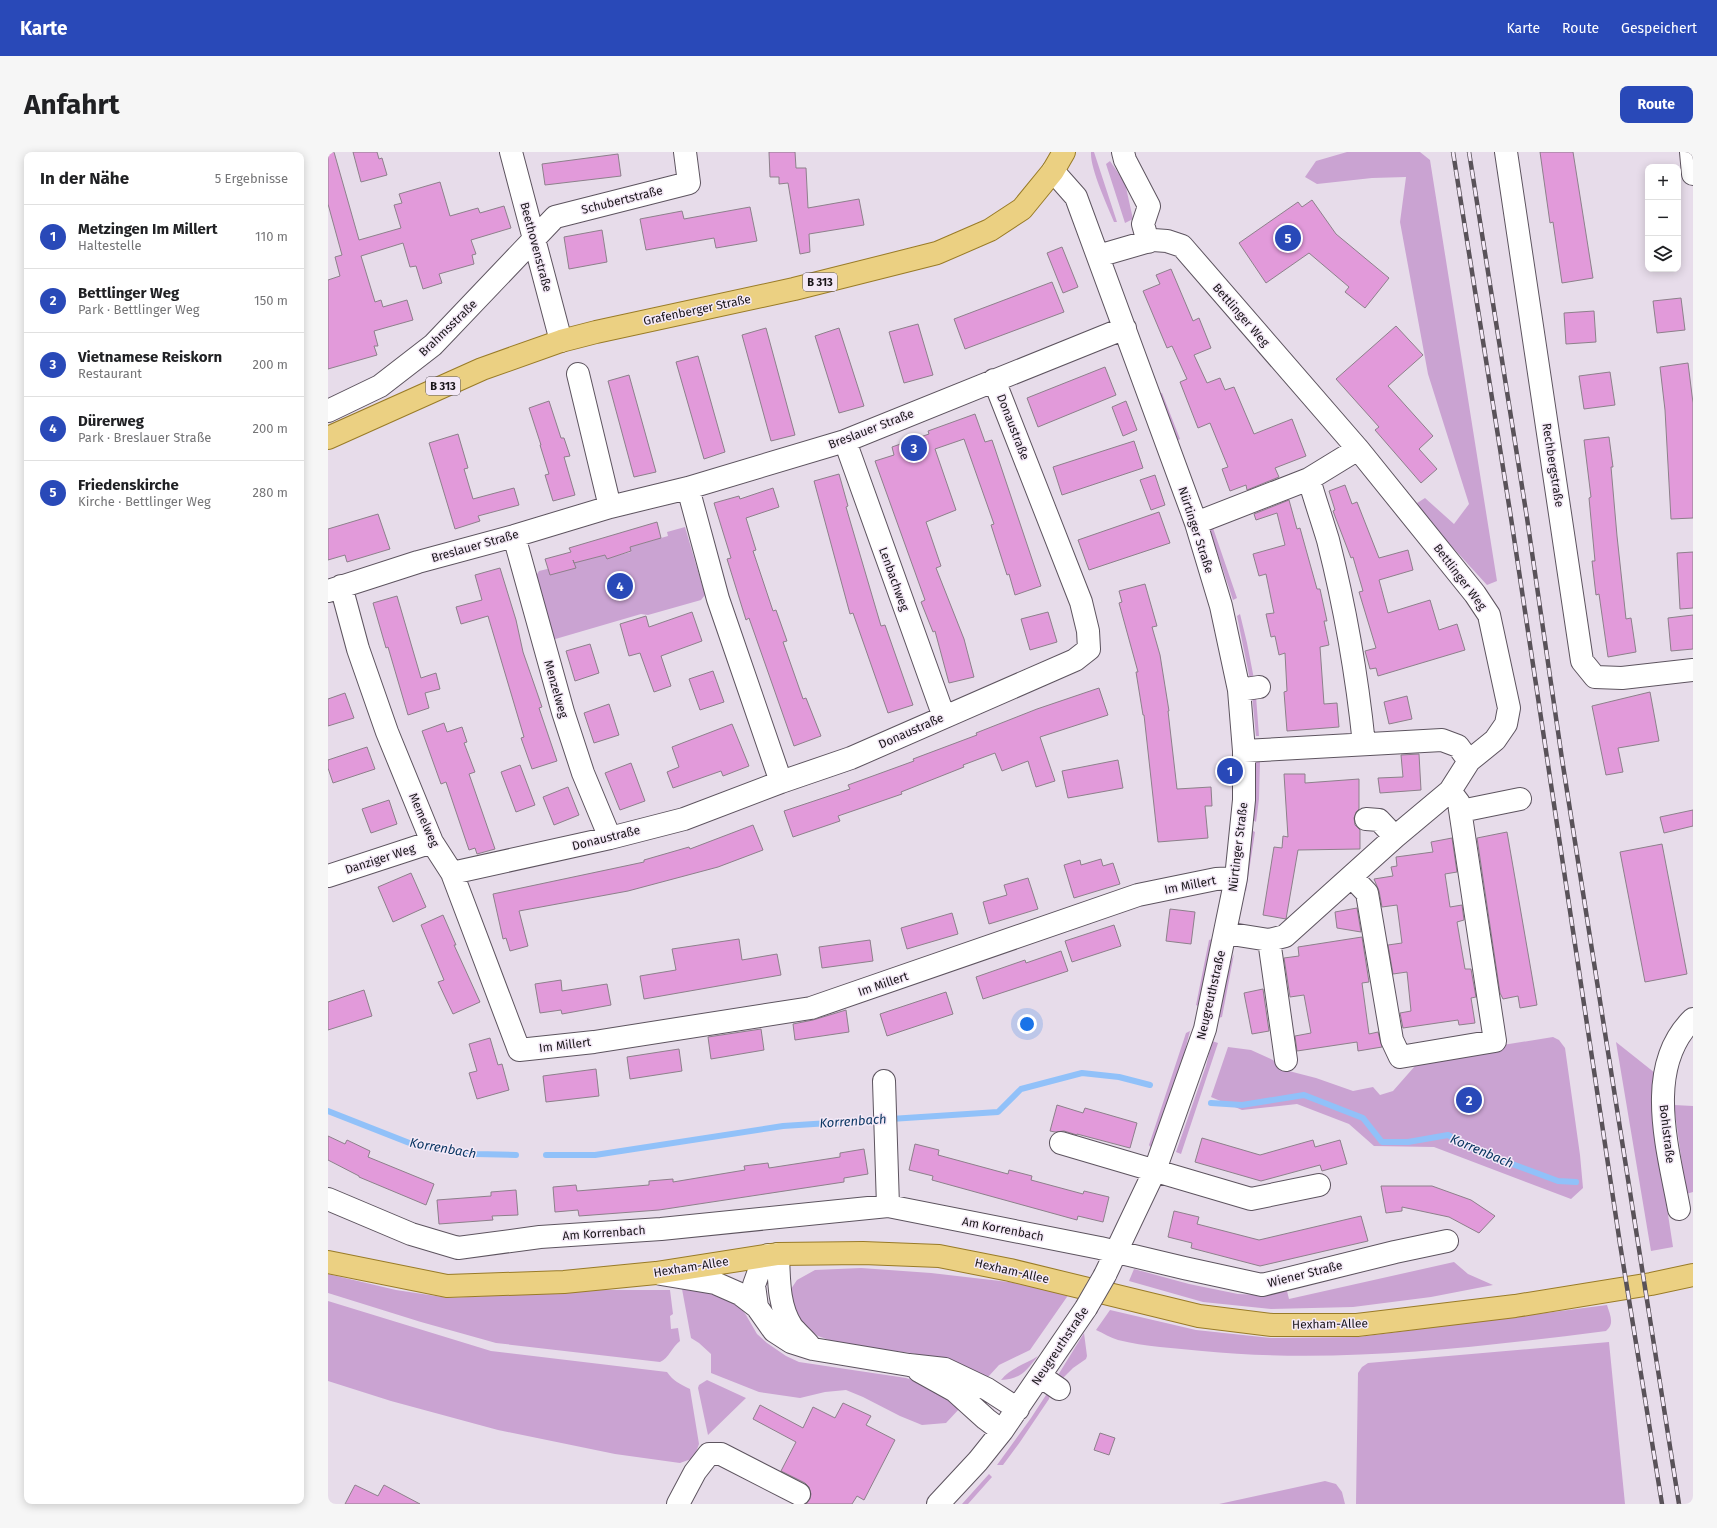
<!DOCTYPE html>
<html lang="de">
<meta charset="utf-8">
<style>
body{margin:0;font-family:"Fira Sans",sans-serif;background:#f6f6f6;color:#202124}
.controls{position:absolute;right:12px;top:12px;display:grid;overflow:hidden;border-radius:8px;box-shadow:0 2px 10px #0003}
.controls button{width:36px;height:36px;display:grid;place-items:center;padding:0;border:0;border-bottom:1px solid #e0e0e0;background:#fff;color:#202124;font:20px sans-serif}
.you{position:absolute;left:699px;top:872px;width:14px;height:14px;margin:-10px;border:3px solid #fff;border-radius:50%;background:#1a73e8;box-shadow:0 0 0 6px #1a73e833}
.badge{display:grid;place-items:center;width:26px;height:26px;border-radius:50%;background:#2949b8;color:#fff;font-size:13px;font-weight:700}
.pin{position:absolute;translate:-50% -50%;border:2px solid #fff;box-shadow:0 1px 4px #0006}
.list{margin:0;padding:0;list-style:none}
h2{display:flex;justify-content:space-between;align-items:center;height:52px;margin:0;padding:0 16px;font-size:17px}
h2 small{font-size:13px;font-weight:400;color:#757577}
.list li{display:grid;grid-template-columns:26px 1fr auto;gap:12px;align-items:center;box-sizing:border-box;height:64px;padding:0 16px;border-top:1px solid #e0e0e0}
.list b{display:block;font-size:15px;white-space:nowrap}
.list p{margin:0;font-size:13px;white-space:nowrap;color:#757577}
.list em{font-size:13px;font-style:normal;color:#757577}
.icon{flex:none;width:22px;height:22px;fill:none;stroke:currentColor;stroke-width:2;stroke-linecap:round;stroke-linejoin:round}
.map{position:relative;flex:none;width:1365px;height:1352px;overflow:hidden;border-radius:8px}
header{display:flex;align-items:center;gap:24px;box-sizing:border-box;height:56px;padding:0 20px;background:#2949b8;color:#fff}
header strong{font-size:19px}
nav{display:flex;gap:22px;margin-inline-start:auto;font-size:14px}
.intro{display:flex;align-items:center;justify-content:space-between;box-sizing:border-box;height:96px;padding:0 24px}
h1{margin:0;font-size:28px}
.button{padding:10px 18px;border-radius:8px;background:#2949b8;color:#fff;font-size:14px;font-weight:700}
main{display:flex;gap:24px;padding:0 24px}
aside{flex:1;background:#fff;border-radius:8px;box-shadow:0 2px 10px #0003}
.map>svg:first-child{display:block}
.green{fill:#caa3d2}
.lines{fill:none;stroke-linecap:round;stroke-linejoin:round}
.stream{stroke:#91c1f9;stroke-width:6}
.building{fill:#e29ada;stroke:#8d808b}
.minor-casing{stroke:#5d545f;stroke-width:24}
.major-casing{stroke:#997b27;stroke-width:24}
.minor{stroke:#fff;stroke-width:22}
.major{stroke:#ebd082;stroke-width:22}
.rail-casing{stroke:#595259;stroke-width:4.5}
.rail{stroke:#f4e9f7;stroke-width:3;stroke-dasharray:9;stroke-linecap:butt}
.minor-bridge-casing{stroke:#5d545f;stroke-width:24;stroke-linecap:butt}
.minor-bridge{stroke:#fff;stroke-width:22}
.labels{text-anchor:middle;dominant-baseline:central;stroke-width:3;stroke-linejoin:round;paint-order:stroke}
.shield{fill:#f4e9f7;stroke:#5b555c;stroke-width:1}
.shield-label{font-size:11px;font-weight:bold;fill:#1a161a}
.street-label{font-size:12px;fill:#1a161a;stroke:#f4e9f7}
.water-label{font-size:13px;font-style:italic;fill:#0c3763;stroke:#f4e9f7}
</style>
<header>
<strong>Karte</strong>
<nav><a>Karte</a><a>Route</a><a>Gespeichert</a></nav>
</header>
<div class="intro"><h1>Anfahrt</h1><a class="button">Route</a></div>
<main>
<aside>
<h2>In der Nähe<small>5 Ergebnisse</small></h2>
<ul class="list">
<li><span class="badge">1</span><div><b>Metzingen Im Millert</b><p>Haltestelle</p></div><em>110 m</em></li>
<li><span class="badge">2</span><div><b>Bettlinger Weg</b><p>Park · Bettlinger Weg</p></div><em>150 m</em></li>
<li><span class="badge">3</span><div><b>Vietnamese Reiskorn</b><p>Restaurant</p></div><em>200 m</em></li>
<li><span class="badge">4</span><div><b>Dürerweg</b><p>Park · Breslauer Straße</p></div><em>200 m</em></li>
<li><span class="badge">5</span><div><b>Friedenskirche</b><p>Kirche · Bettlinger Weg</p></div><em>280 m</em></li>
</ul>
</aside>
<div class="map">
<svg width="1365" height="1352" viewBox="0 0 1365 1352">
<rect width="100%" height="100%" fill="#e7dcea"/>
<path class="green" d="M763,0H766L789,70H786C779,52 762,17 763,0Z
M1019,0H1092L1102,8L1169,429L1159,433L1086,353L1097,346L1126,372L1141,352L1100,222L1072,70L1078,25L1044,26L989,32L977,25L988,9Z
M782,9L797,31L805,67L797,71L778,12Z
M834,241L852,287L849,289L831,242Z
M357,375L377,443L373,448L320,463L313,462L224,488L208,424L211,419L277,403L279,406L303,400L302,395L340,384L339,380Z
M881,376H885L909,446L905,448Z
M912,462L919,491L926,527L922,528L909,464Z
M924,543L928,544L931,584H928Z
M928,609H932L931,647L928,670L925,668Z
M923,678L927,680L918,739L915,738Z
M884,787L870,854L868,853L881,788Z
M906,802L894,865L890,866L903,809Z
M862,879L853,914L823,996L821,993L858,881Z
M1225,885L1231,888L1237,896L1252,1003L1255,1036L1243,1047L1106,995L1046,994L1021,972L969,952L914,958L883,945L900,895L923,898L945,908L953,917L988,926L1025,939L1045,935L1052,943L1065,939L1094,906Z
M884,889L890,891L853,1002L848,1000L878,914Z
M1288,890L1327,921L1326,971L1345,1095L1323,1099Z
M1346,953L1365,954V1040L1358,1042Z
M1126,1110L1140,1122L1165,1133L1103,1145L1025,1155L943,1157L875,1150L801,1129L806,1117L861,1132L910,1142L931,1143L958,1135L961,1147Z
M533,1116L603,1121L681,1130L741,1142L702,1198L671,1213L660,1225L620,1209L583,1201L515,1193L490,1184L470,1171L461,1140L469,1128L487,1118Z
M0,1122L68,1138L121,1146L267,1138H342L345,1162L342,1164L343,1177L350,1176L352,1189C344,1195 341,1206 332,1210L168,1191L93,1170L0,1141Z
M354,1137H377L409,1151L418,1163L429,1182L439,1191L458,1204L471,1210L578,1226L603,1234L632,1256L618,1271L594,1273L572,1264L535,1245L518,1238L497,1240L472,1246L431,1240L383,1221V1202L371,1191L363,1186Z
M0,1149L163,1199L339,1220C345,1229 352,1232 362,1237L371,1292L366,1306L352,1311L287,1302L170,1278L63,1249L0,1229Z
M1279,1153C1282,1163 1287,1172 1278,1179C1144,1196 1009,1212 874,1199C847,1196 817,1195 790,1188C783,1186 775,1181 768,1178L782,1158L868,1178L943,1186L1030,1185Z
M756,1181L759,1204L758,1207L745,1216L733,1228H727Z
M1281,1190L1297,1352H1028L1030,1221L1034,1215L1040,1211Z
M710,1204C698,1219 693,1227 673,1228C682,1216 698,1212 710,1204Z
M379,1228L418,1246L380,1283L370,1236L371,1233Z
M720,1240L722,1243L721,1247L692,1290L675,1313H669L703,1266Z
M661,1322L664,1325L640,1352H634Z
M997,1329L1008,1332L1014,1340L1017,1352H891Z"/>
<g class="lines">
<path class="stream" d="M883,951L914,953L976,943L1035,966L1054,990H1080L1120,983L1152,1000L1230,1029L1248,1030
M0,959L84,992L148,1002L188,1003
M218,1003H267L455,974L670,960L693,937L754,921L791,925L822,933"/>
</g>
<path class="building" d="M0,0H6L31,88L73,76L66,53L74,51L71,42L112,30L122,64L150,56L152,61L176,54L183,76L143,88L148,102L144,103L146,112L111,122L114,131L95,137L88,114L82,115L75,91L33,104L47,150L53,148L55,155L79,148L85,168L46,179L50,194H46L49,203L0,217V128L12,124L7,105L14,103L0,52Z
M25,0H49L51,7L54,6L59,23L33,30Z
M441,0H467L468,16H478L480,56L531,47L536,73L481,82L482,100L472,102L460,31L451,32V25H442Z
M1212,0H1245L1265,126L1234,131L1225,70L1222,71Z
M290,2L293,24L217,33L214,12Z
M984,48L1008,82L1061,126L1037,156L1017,140L1021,135L981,101L938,131L911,91L970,50L974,55Z
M422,55L429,89L388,96L386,86L318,98L312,67L354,59L356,67Z
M274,78L279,110L241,117L236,85Z
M734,95L750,135L735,141L719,101Z
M843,117L865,169L871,166L883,196L866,203L879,231L892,226L897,238L906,235L926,282L964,267L978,304L947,316L951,325L919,338L918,333L902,339L894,317L900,315L882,271L870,276L852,230L859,227L844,194L839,196L815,139L832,132L828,123Z
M724,130L736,160L637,197L626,167Z
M1353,146L1357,178L1329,181L1325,149Z
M1266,159L1268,190L1238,192L1236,161Z
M590,172L605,223L576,231L561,180Z
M1068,174L1095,203L1060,234L1105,284L1091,297L1109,317L1093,331L1047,278L1051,275L1008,227Z
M438,176L467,283L443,289L414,183Z
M511,176L536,254L511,261L487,184Z
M370,204L397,300L376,307L348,210Z
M1360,211L1365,251V366L1343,367L1337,258L1332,215Z
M777,215L788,243L710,275L699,246Z
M1282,220L1287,253L1256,257L1251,224Z
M301,223L328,320L306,325L280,229Z
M221,249L233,286H236L242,304L236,305L247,343L225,349L217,323L221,322L212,293H213L201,256Z
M798,249L809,278L795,284L784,255Z
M647,262L657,290L664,288L713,434L687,443L681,422L679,423L663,373L666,372L636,287L607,297L628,358L598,370L613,414L608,416L636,487L646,525L621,531L607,479L605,480L593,450L597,448L547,309L566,303L564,295L601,282L600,279Z
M130,282L140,316L136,317L145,347L186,336L191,353L150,364L152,369L127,377L101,291Z
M1281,285L1285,315H1283L1289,384L1298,467L1303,466L1308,500L1280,505L1271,442L1268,443L1264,409H1267L1261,346L1263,345L1256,288Z
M806,289L815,316L734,343L725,315Z
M511,322L520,354L518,355L553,474L557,473L585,553L560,561L525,461L522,462L486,329Z
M827,323L837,353L823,358L812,328Z
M1017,333L1024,352L1029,350L1051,406L1080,398L1085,418L1051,428L1060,461L1102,448L1111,478L1129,472L1137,498L1050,524L1048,516L1042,517L1037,499L1048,496L1031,440L1035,439L1025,405L1023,406L1005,359L1007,358L1001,339Z
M445,336L451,355L418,366L428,398L425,399L445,459L448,458L459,489L455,490L475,547L478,546L493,584L466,594L421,466L418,468L399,407L403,406L386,351L411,344L412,347Z
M961,348L969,377L972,376L989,437H992L999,469H996L1001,493L992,495L996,552L1009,551L1011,575L959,579L956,540L959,539L957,501L951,503L947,484L943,485L938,462L946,461L938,422L931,424L925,402L957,393L949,361L928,368L926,362Z
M831,360L842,391L761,418L750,388Z
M50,362L62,397L19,410L17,403L0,408V377Z
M329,370L333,386L302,395L303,399L279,407L277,403L246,411L245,408L248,416L222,423L217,407L243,400L241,396Z
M1365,400V456L1352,457L1349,401Z
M172,416L188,468L195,500L214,555L211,556L229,609L204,617L193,586L196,585L160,464L133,472L128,455L154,448L147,423Z
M817,432L829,474L824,475L832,503L841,559H840L849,637L883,635L884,654H877L880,686L830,690L816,563H815L808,520H810L791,451L794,450L791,439Z
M69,444L93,526L108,521L112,537L97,541L101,556L80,563L60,495L58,496L45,451Z
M364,460L374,489L333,504L343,534L326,540L312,501L301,504L292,472L318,464L321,475Z
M720,460L729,490L702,498L693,467Z
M1365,463V497L1343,499L1340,466Z
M262,492L271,521L247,529L238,499Z
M385,519L396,550L372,558L361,527Z
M771,536L780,563L712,585L727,629L708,635L700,609L674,619L667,601L635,613L636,615L573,640L574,642L510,664L512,669L465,685L456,659L522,637L520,633L586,609L585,607L649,583L648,581L709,557Z
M1322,540L1331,589L1290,596L1295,620L1278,623L1264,554Z
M17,541L26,566L0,574V547Z
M1079,544L1084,567L1061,572L1056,550Z
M281,552L291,583L266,591L256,561Z
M116,571L119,580L134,575L139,590L136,591L147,620L141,622L167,697L149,702L147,696L141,698L118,630L113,632L94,579Z
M404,572L421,614L395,624L393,619L345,636L339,620L351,615L344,595Z
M39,595L47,617L5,631L0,616V608Z
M1091,602L1093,638L1052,641L1050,626L1075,625L1073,603Z
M790,608L795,636L740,646L734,619Z
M303,611L317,649L292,658L277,621Z
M192,613L207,653L188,660L173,620Z
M956,622H977V631L1031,627V657L1028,660L1026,666L1027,673L1032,678V697L970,698L958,767L935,763L946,695L954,696L955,684L960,685Z
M240,635L251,663L226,673L215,645Z
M61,648L69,672L43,681L34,657Z
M1365,658V674L1336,681L1332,665Z
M425,673L435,698L390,715L300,739L191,759L200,794L182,799L178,786L175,787L165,742L316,710V708L361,695L362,697Z
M1179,680L1209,853L1192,856L1190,844L1175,847L1172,841L1149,686Z
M1124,686L1129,720L1117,722L1122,755L1134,753L1136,768L1129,770L1137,817H1143L1148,845L1143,846L1147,871L1131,873L1130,868L1075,876L1072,861L1083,859L1079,820L1065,822L1060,793L1074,791L1069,753L1054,755L1051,739L1046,727L1065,724L1063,715L1069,714L1068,705L1105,700L1103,690Z
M1334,692L1359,822L1317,830L1292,700Z
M773,707L775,714L785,711L792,732L746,746L736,713L752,708L753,713Z
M83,721L98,755L65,770L50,735Z
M700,726L710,757L661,772L655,750L679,743L676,733Z
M1029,756L1033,780L1009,776L1007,760Z
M842,757L867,760L863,792L838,789Z
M624,761L630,782L579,797L573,776Z
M115,763L128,793H126L152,850L125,862L110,830L116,828L93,773Z
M786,773L793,794L744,810L737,789Z
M1034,785L1041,830L1034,831L1041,882L1050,880L1054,895L1030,899L1029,890L969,899L967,884L983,881L976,843L962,845L956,806L971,804L970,795Z
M411,787L414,808L449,802L453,823L316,847L312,824L348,818L344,797Z
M542,788L545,809L494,816L491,795Z
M733,799L740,819L655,847L648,825L697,808L698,811Z
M233,828L234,839L279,832L283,853L234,862L233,858L212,861L207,832Z
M935,837L941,879L924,882L916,841Z
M36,838L44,864L0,878V850Z
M618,840L625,862L559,884L552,862Z
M518,858L521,880L467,888L465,872L485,868Z
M433,877L436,898L383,907L380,885Z
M162,886L170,913L174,912L181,938L149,947L141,921L149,919L141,892Z
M351,897L354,919L302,927L299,905Z
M268,917L271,944L218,950L215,924Z
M729,953L755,961L757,956L809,971L802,996L749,982V983L736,979L727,980L722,979Z
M0,984L17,992L19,988L42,999L40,1005L106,1032L98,1053L31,1025V1024L0,1008Z
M874,986L932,1003L985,988L987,995L1012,988L1019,1012L994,1019L992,1013L933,1029L867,1010Z
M587,992L611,998L610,1003L680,1022L681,1018L704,1024L703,1028L755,1042L756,1039L781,1045L775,1070L750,1064L749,1068L604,1028L605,1024L581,1018Z
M536,997L540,1022L516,1026V1030L331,1058L251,1064L250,1058L227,1060L225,1035L248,1033L249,1039L321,1033V1029L345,1027V1030L417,1018L416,1014L440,1011L441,1016L512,1005V1001Z
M1053,1034H1104L1143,1048L1167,1064L1151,1081L1121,1065L1074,1055V1059L1058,1061Z
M188,1038L190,1063L164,1064L165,1068L111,1072L109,1048L163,1044V1040Z
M846,1059L871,1065L869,1072L931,1088L1033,1064L1040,1089L932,1114L863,1096L864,1091L840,1085Z
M515,1251L543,1264L538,1273L567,1288L536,1348L529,1344L524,1352H478L482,1347L483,1342L481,1335L477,1331L453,1319L468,1290L425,1267L432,1253L475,1276L485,1255L507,1266Z
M772,1281L787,1286L781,1303L766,1298Z
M27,1333L50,1344L56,1333L92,1352H17Z"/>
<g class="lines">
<g class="minor-casing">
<path id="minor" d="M183,0L233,189
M795,0L797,8L821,54L815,72L820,90
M1178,0L1254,509L1267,525L1294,526L1365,518
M1363,0L1365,22
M725,19L748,45L868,371L893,454L911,538L916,599V648L908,726L877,877L827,1018L777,1123
M770,104L825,88L839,89L854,94L1030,297L1147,442L1161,463L1181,556L1178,572L1167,588L1141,609L1122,639L1067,685L957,784L941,788L897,781
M250,222L282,355
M0,259L52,234L105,193L227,65L361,31L357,0
M517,289L616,565
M981,327C987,348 994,368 1000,388C1017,455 1029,524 1036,592
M360,336L390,447L453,630
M868,371L981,327L1030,297
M186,384L235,560L255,621L282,686
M13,434L30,497L59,580L104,690L124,721L191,898L266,890L483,856L810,743L888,727L908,726
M0,439L90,410L186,384L282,355L360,336L517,289L797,176
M911,538L931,535
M916,599L1114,588L1130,594L1141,609
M1133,659L1192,647
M1038,667L1051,668L1067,685
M124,721L282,686L356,667L453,630L523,606L747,508L761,497L760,479L753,450L666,228
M0,724L104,690
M1024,725L1039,741L1064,888L1072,905L1167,889L1131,651L1122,639
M941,788L958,908
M556,929L560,1054
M733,991L923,1047L991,1033
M0,1047L83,1082L130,1096L212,1085L333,1077L560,1054L772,1096L856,1116L934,1133L1067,1100L1119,1089
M1351,1057C1340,997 1315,915 1365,867
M450,1102C451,1126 450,1154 464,1175C469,1181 476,1187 481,1193
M440,1103L431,1119L426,1133L429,1155L446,1179L463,1190L485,1197L581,1213L617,1217L659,1237L690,1257
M333,1122L387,1131L412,1142L429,1155
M591,1219L627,1239L658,1267L674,1279
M712,1224L731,1237
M350,1352L367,1320L381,1302H393L471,1342
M610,1352L650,1309L674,1279L758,1156"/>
</g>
<g class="major-casing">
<path id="major" d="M0,286L154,217L233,189L268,180L466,137L609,101L662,78L694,57L725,19L736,0
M0,1110L119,1134L236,1130L328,1121L450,1102L535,1101L611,1104L682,1118L871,1164L944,1173H1029L1187,1154L1323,1132L1365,1123"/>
</g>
<use href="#minor" class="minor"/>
<use href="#major" class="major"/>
<g class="rail-casing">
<path id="rail" d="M1125,0L1183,366L1292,1092L1334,1352
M1141,0L1199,366L1234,607L1351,1352"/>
</g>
<use href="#rail" class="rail"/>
<g class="minor-bridge-casing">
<path id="minor-bridge" d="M758,1156L777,1123"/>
</g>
<use href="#minor-bridge" class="minor-bridge"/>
</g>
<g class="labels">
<g class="shield">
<rect x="475" y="121" width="34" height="18" rx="3"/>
<rect x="98" y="225" width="34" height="18" rx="3"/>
</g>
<g class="shield-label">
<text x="492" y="130">B 313</text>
<text x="115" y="234">B 313</text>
</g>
<g class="street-label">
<text transform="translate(294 48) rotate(-14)">Schubertstraße</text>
<text transform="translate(208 95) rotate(75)">Beethovenstraße</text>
<text transform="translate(369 158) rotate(-12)">Grafenberger Straße</text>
<text transform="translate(913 163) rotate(49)">Bettlinger Weg</text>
<text transform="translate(120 176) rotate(-44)">Brahmsstraße</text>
<text transform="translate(685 275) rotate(69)">Donaustraße</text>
<text transform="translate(543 277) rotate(-21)">Breslauer Straße</text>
<text transform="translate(1225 313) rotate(81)">Rechbergstraße</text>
<text transform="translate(868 378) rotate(72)">Nürtinger Straße</text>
<text transform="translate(147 394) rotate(-16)">Breslauer Straße</text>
<text transform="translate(1132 425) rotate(53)">Bettlinger Weg</text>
<text transform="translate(566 427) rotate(70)">Lenbachweg</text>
<text transform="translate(228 537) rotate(74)">Menzelweg</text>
<text transform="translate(583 579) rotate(-24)">Donaustraße</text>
<text transform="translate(96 668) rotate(66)">Memelweg</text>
<text transform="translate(278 686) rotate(-14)">Donaustraße</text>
<text transform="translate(910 695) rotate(-83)">Nürtinger Straße</text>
<text transform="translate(52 707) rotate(-18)">Danziger Weg</text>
<text transform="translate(862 733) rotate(-11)">Im Millert</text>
<text transform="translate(555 832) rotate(-19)">Im Millert</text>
<text transform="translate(883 843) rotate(-77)">Neugreuthstraße</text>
<text transform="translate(237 893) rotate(-7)">Im Millert</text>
<text transform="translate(1339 982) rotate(83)">Bohlstraße</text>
<text transform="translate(675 1077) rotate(11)">Am Korrenbach</text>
<text transform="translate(276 1081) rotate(-4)">Am Korrenbach</text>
<text transform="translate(363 1115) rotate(-9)">Hexham-Allee</text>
<text transform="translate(684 1119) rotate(13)">Hexham-Allee</text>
<text transform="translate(977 1122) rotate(-14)">Wiener Straße</text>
<text transform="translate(1002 1172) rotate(-1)">Hexham-Allee</text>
<text transform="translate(732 1194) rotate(-56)">Neugreuthstraße</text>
</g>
<g class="water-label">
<text transform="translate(525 969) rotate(-4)">Korrenbach</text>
<text transform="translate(115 996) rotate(10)">Korrenbach</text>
<text transform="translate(1154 999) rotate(23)">Korrenbach</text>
</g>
</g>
</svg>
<div class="controls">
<button>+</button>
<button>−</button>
<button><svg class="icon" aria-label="layers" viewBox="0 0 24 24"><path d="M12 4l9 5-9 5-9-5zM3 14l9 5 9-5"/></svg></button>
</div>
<div class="you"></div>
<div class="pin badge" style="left:902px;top:619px">1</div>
<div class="pin badge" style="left:1141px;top:948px">2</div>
<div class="pin badge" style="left:586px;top:296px">3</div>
<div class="pin badge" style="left:292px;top:434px">4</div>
<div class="pin badge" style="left:960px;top:86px">5</div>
</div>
</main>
